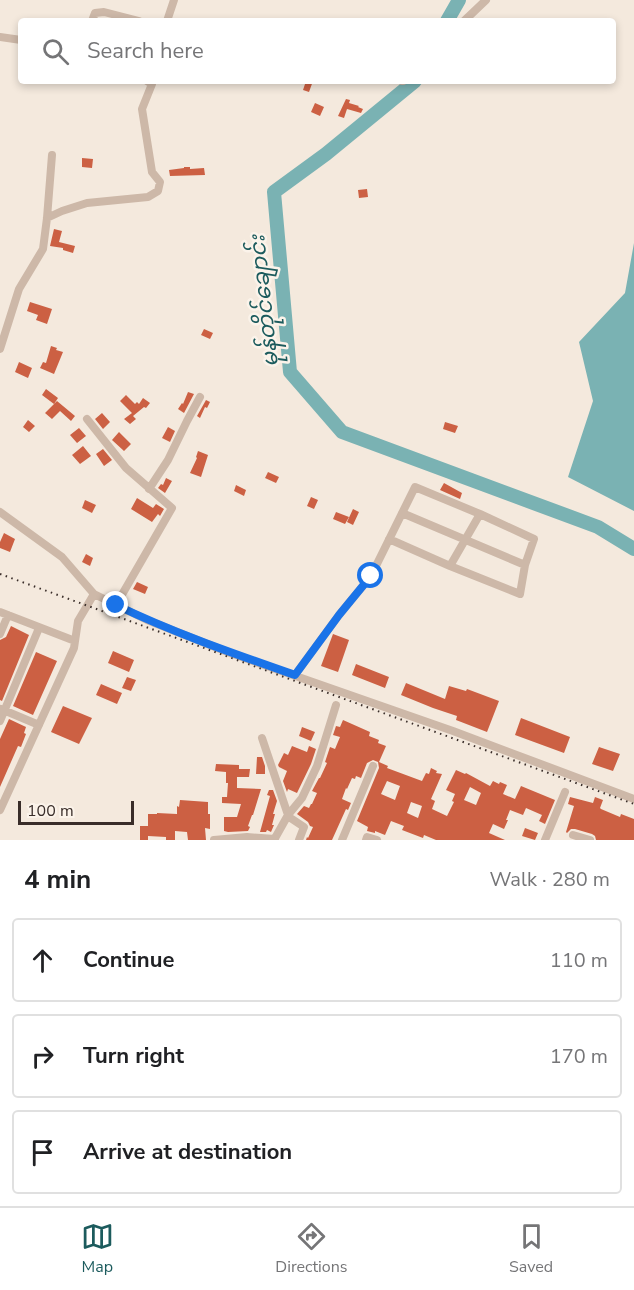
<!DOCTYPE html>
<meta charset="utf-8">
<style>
body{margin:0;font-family:"Nunito Sans","Noto Sans Myanmar",sans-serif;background:#f2f2f2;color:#202124}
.scale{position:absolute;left:18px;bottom:15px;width:116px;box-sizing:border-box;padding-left:6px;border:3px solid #392d29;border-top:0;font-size:16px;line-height:21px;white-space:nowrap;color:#392d29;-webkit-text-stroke:4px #fbf3ea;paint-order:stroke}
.stop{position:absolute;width:18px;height:18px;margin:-14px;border:4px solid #1a73e8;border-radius:50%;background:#fff}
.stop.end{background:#1a73e8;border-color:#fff;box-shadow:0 2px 6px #0008}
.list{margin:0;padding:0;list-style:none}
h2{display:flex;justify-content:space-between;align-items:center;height:78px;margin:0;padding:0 24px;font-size:26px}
h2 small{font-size:20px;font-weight:400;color:#757577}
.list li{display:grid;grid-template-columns:39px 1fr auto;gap:18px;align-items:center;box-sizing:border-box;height:84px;margin:0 12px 12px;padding:0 12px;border:2px solid #e0e0e0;border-radius:6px}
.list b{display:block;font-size:22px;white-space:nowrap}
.list em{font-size:20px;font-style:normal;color:#757577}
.icon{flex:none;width:33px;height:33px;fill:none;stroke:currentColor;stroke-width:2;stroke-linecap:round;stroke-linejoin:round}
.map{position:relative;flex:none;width:634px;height:840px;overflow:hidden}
.search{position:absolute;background:#fff;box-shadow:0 3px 9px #0003;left:18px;right:18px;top:18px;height:66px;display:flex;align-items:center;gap:15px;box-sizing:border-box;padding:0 21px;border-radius:6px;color:#757577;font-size:22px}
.sheet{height:366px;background:#fff}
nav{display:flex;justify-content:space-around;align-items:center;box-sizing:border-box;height:84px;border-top:2px solid #e0e0e0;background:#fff;font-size:16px;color:#757577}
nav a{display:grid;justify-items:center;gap:3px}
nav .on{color:#1c5b5d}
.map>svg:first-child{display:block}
.water{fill:#7ab2b3}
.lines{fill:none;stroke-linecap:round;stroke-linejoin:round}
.river{stroke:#7ab2b3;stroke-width:14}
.building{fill:#cc6043;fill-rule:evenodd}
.minor{stroke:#cdb8a8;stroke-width:8}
.rail{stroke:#392d29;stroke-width:2;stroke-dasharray:1.5 4.5;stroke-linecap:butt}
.route{stroke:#1a73e8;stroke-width:8}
.labels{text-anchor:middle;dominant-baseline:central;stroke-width:5;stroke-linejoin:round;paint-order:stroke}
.water-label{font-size:22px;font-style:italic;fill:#1c5b5d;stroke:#fbf3ea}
</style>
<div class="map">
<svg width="634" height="840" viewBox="0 0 634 840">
<rect width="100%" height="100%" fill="#f4e9dd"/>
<path class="water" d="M634,243V511L568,477L593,401L579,342L625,293Z"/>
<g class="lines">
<path class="river" d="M447,21L459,0
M415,81L326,154L274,192L290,372L342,432L598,527L634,549"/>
</g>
<path class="building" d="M306,81H313L309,92L303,90Z
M346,99L350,100L349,103L359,106L358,107L363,109L361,113L347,109L344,118L338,116Z
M315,103L324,107L320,116L311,112Z
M82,158L93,159L92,168L82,167Z
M184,167H190V169L204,168L205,175L170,176L169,170L184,168Z
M367,189L368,197L359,198L358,190Z
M54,229L62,231L59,242L75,246L73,253L63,250V248L50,246Z
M30,302L52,309L47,324L36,320L38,315L27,311Z
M204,329L213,333L210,339L201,335Z
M51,346L57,348L56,350L63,352L54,374L40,368L43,362L46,363Z
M19,362L32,368L28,378L15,372Z
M46,389L58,398L54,404L42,395Z
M188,392L194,394L184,413L178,409L182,403L183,404Z
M126,395L135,404L137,402L139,404L143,398L150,403L146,408L144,407L133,416L136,419L130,424L124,419L132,413L120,401Z
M206,400L210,402L207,408L205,407L200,418L197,416Z
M57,401L75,416L71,421L60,411L52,419L45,413Z
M102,413L110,422L103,429L95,419Z
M28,420L35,426L29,432L23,427Z
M445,422L458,426L455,433L443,429Z
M168,427L175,431L170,442L162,438Z
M79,428L86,436L77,443L70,435Z
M119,432L131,444L124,451L112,440Z
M83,446L91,456L80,464L72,455Z
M103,449L112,460L104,466L96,454Z
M198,451L208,455L201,477L190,473L197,458L196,457Z
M268,472L279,477L276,483L265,478Z
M166,478L172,481L165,493L158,488L161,484L163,485Z
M444,483L462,493L460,499L440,490Z
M236,485L246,490L244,496L234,491Z
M311,497L318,500L314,509L307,506Z
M137,498L153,508L156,504L164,509L160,516L158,514L152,522L131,509Z
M85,500L96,505L92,513L82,508Z
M353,509L359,512L353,525L347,522Z
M336,512L349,517L345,524L333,519Z
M4,533L15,539L10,552L0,548V542Z
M86,554L93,558L90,566L82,562Z
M137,582L148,587L145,594L133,589Z
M11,626L29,635L2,701L0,700V640L6,637Z
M333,634L349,640L338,672L321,666Z
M113,651L134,660L129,672L108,663Z
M36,652L57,661L33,715L13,706Z
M356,664L389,677L385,688L352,675Z
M127,677L136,680L131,691L122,688Z
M406,683L445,699L449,686L466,691L467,689L499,701L487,732L456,720L457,716L433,708L401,695Z
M101,684L122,693L117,704L96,695Z
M63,706L92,718L79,744L51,732Z
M521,718L570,737L564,753L515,735Z
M9,719L26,727L24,733L26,734L21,747L18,746L0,787V739Z
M343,720L370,732L369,736L379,740L378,743L386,746L379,762L388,766L387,768L422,781L426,773L429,774L431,768L437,771L436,773L442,774L431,799L435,801L432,809L447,816L454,802L452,801L455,794L446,790L456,770L465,774L466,773L490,786L493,781L499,784L500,782L507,785L503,794L515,799L521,786L555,800L545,824L539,821L542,815L526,808L523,815L510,810L506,820H508L504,829L493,824L489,833L505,840H436L424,835L423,838L402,830L404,826L391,821L385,835L375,831V833L367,831L368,827L357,821L379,768L378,762L373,760L367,763L361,778L356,776L355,779L352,778L347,789L346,788L342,799L351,803L348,810L346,809L332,840H306L307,837L308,838L313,827L310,826L308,822L297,814L304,806L309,808L311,804H312L317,793L312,791L319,778H320L327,763L325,762L330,747L335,749L340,737L333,735L336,726L340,727ZM387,781L400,786L395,800L381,794ZM470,787L481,793L476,805L464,800ZM411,802L422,806L418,818L407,813Z
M302,727L315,732L311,741L299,736Z
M292,746L307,752L309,746L316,749L311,764L297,793L288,789L287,792L283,781L287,771L279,767L278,765L284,753L288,755Z
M599,747L620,754L613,771L592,764Z
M257,757H262L265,766V774H256Z
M216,764L239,765V769H250L249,777H237V788L261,789L253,815H252L248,826L250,827L248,831L228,832L224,831V817H237L241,804L222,803V797H227L228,783H226V772L215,771Z
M269,790H273L277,801L273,814H275L272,825H274L271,832L267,830L266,832H260L270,796L267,795Z
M570,797L593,803L595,797L603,800L600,808L601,809L620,817L621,814L634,819V840H596L595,836L592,834L575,829H571L567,833L566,832L574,806L568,804Z
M180,800L208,802V814H210V829L205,828L206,840H188L187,832L175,831V840H166V837L148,836V840H140V826H148V814H157V813L177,814V806L179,807Z
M525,828L538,833L535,840L522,836Z"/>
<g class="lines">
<path class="minor" d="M92,21L95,13L104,12L139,21
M167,21L174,0
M464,21L486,0
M0,37L21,40
M402,81H403
M47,218L62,211L87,203L148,197L158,191L160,182L152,172L142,109L152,84L147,81
M0,349L19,289L43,249L47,218L52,155
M87,419L126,468L172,508L116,605
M149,489L168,460L187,421L200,397
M0,512L62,557L94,594L78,621L74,648L0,810
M402,513L525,565
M389,539L450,566L480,514
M94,594L147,620L230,653L453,731L634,799
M0,612L75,641
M0,634L8,615
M295,675L339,615L371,576L415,487L480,514L534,539L525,565L520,594L450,566
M1,709L39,725
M0,721L39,628
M262,738L288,815L289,817L304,827L299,840
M573,835L590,840
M214,840L247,837L275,839
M274,840L288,815L302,798L317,766L336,705
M342,840L373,766
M366,840L367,837L377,840
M545,840L565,792"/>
<path class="rail" d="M0,574L634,804"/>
</g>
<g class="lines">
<path class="route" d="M116,605C174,633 235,654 295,675L339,615L371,576"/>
</g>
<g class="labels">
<g class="water-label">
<text transform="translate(264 301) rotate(-96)">မုန်တိုင်ချောင်း</text>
</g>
</g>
</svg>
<div class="scale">100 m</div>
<div class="stop" style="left:371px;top:576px"></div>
<div class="stop end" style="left:116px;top:605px"></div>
<div class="search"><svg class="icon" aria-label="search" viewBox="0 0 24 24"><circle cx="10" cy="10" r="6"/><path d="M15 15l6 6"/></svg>Search here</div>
</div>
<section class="sheet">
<h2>4 min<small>Walk · 280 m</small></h2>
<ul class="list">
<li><svg class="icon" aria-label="ahead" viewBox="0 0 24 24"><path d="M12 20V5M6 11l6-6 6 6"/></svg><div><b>Continue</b></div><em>110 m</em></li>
<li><svg class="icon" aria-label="right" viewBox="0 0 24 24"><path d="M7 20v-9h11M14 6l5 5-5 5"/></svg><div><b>Turn right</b></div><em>170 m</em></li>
<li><svg class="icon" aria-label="arrive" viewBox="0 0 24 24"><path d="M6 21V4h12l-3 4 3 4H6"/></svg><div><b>Arrive at destination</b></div></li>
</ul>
</section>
<nav>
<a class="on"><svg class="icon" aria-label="map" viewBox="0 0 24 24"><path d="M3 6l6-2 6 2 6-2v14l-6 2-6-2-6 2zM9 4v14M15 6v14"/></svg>Map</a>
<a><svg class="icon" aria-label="directions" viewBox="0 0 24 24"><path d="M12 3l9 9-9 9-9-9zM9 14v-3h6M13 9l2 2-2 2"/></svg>Directions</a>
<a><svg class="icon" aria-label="saved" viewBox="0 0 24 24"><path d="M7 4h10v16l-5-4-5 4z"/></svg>Saved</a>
</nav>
